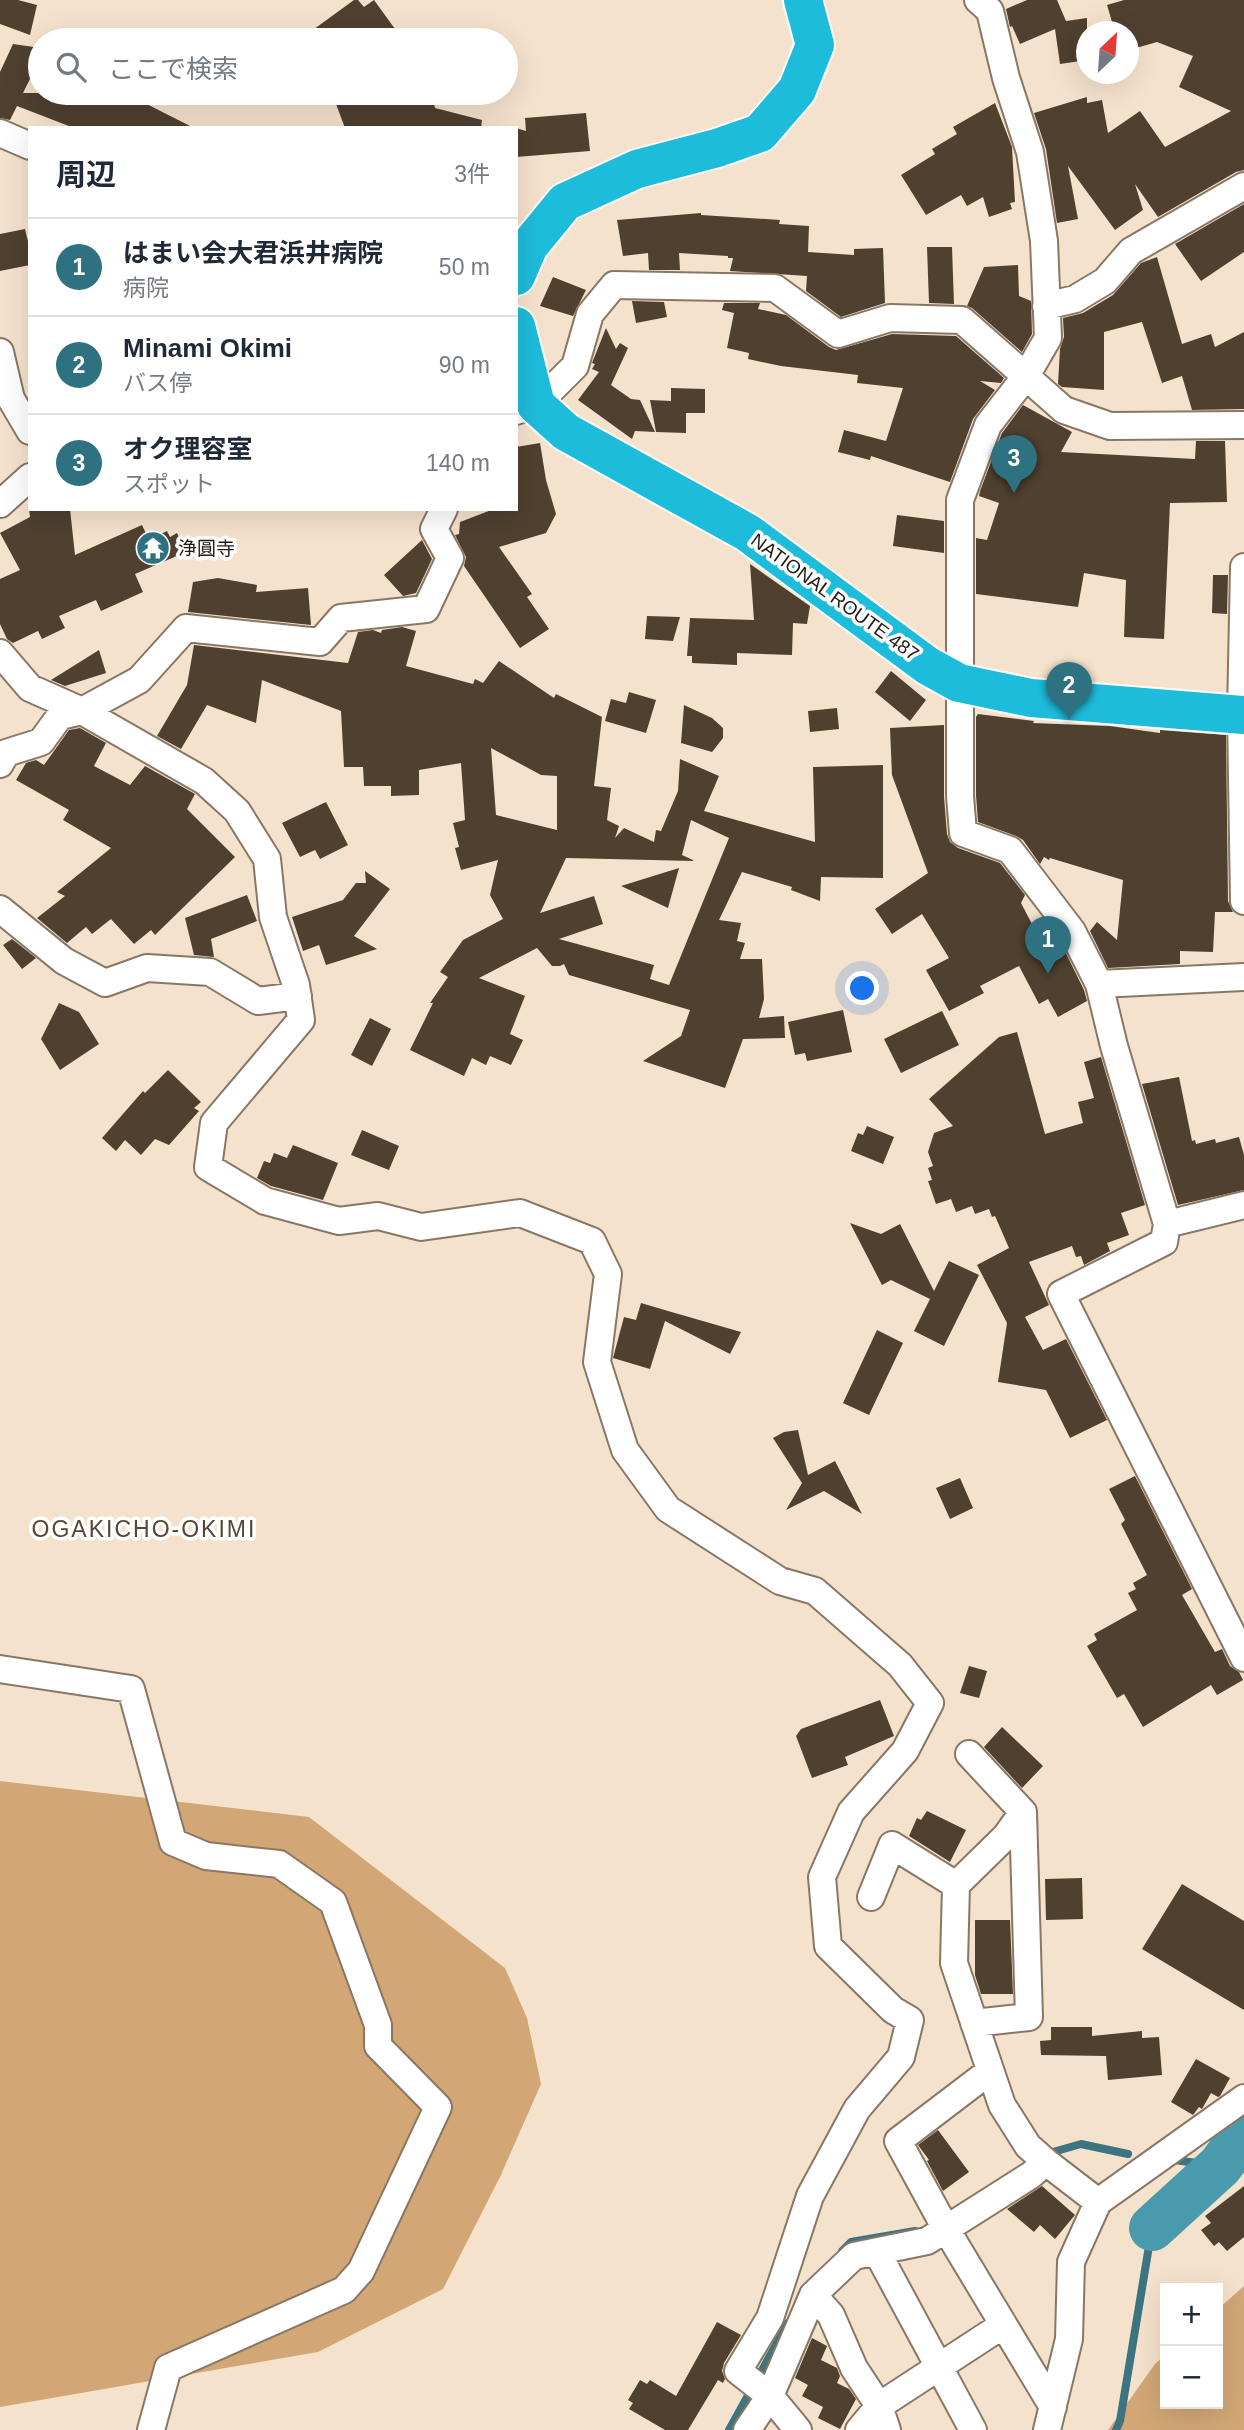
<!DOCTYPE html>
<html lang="ja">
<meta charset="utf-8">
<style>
body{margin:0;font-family:Helvetica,"Noto Sans JP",sans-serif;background:#f6f6f7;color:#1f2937}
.controls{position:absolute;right:21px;bottom:21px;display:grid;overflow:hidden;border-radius:0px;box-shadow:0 7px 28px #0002}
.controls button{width:63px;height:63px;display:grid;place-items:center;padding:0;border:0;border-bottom:2px solid #e0e1e3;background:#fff;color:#1f2937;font:35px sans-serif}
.compass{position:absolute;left:1076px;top:21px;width:63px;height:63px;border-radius:50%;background:#fff;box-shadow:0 7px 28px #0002;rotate:25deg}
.you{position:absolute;left:863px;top:989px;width:24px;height:24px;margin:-18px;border:5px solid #fff;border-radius:50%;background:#1a73e8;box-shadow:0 0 0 10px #1a73e833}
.badge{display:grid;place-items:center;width:46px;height:46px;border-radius:50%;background:#2e7282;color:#fff;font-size:23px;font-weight:700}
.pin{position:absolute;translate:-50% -58px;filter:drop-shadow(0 2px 4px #0008)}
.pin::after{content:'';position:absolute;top:37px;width:24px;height:21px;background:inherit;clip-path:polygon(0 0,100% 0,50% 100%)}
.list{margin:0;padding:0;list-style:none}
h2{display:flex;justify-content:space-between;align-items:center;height:91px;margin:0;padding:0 28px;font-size:30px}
h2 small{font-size:23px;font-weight:400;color:#747a83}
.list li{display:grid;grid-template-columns:46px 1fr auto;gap:21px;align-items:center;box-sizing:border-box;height:98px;padding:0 28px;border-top:2px solid #e0e1e3}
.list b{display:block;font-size:26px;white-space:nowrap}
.list p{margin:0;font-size:23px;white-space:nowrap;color:#747a83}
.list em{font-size:23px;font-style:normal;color:#747a83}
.icon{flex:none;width:38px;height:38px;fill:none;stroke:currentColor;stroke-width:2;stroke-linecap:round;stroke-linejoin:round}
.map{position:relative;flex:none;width:1244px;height:2430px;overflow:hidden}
.search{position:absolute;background:#fff;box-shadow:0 7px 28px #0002;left:28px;top:28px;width:490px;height:77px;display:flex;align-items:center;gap:18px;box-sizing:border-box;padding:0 24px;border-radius:38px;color:#747a83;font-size:26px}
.panel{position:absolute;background:#fff;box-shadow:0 7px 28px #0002;left:28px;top:126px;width:490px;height:385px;border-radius:0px}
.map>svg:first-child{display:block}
.forest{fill:#d2a775}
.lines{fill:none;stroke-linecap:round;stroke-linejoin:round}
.stream{stroke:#3e747f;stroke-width:8}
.river{stroke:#4a9aad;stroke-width:46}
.building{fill:#4f402f;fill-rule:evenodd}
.minor-casing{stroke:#887765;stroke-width:30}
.highway-casing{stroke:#fff;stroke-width:42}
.minor{stroke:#fff;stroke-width:26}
.highway{stroke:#1ebcdb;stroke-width:38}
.labels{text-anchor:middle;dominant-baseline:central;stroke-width:7;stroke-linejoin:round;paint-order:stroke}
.poi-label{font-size:19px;fill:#211b13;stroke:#fff;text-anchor:start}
.street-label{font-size:19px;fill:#211b13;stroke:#fff}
.quarter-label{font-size:23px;letter-spacing:2px;fill:#564635;stroke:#fff}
</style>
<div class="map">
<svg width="1244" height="2430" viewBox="0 0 1244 2430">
<rect width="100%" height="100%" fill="#f5e2cd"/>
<path class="forest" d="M0,1781L309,1817L505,1968L527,2018L541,2084L500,2177L443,2289L318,2352L0,2407Z
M1244,2286V2430H1108L1155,2364L1165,2355V2404H1218V2309Z"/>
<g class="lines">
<path class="stream" d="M1046,2154L1081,2144L1128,2154
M1174,2160L1220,2166
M842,2251L851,2242L915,2231
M729,2430L788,2323
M1116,2430L1120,2421L1152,2228"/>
<path class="river" d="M1152,2228L1220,2166L1244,2134"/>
</g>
<path class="building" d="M0,0H18L37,5L30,35L0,24Z
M354,0H358L364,7L374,0L403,40H299Z
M1027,0H1057L1066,21L1087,18V60L1060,64L1055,29L1020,44L1012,26L1010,27L1006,9Z
M1124,0H1244V170L1236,172L1158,217L1135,184L1143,210L1115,230L1068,166L1078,219L1057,223L1046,149L1034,113L1087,97V103L1102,100L1108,133L1140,111L1165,147L1231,111L1179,87L1193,56L1157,42L1129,50V32H1115L1107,5Z
M13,44L34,47L31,77L23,93H125L194,128H74L17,106L10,120L0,118V72Z
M365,93H431L435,108L482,120L481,128H345L336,104Z
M995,103L1012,147L1015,202L1010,203L1012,209L989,217L983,197L967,206L961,195L926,215L901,175L935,154L932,149L957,134L953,127Z
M586,113L590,151L516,157V128L526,131L525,118Z
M1244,204V252L1201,281L1175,244Z
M701,213V215L780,220L779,224L809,226L808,252L854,255V249L883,248L885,303L841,317L806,291L807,276L730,271L733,258H728V256L679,253L680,270H649L648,253L623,256L617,220Z
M25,229L30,250V265L0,271V234Z
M927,247H952L954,304L929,303Z
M1157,257L1182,344L1211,334L1215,347L1244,332V409L1192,410L1182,376L1162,383L1142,322L1104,332V390L1062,387L1058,384L1060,349L1064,337L1063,318L1083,313L1113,295L1141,263Z
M1018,265L1019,296L1031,301L1032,334L1022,352L972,308L967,306L984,267Z
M553,277L586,290L573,316L540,306Z
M632,301L664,302L667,317L636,323Z
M724,303H760L758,309L786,315L829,347L836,350L892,334L956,336L1004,378L1001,383L980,381L995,390L973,419L950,482L871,456L870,460L838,452L844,430L886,441L903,388L857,383L858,375L781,366L748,359L749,353L727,348L734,313L722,310Z
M606,328L616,349L620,343L628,348L611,385L631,399L640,400L655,432L635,431L632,439L578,400L599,372L592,369L595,364L592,363Z
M671,388L705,389V413H686V433L656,432L650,400L671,401Z
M1023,405L1072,432L1061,452L1195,459L1196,441H1225L1227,502L1170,503L1164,639L1124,637L1126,580L1084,573L1078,607L976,594V538L987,540L999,503L979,496L980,491L1002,433Z
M540,443L546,480L556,514L546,533L499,547L532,594L527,597L549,629L520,648L464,566L466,557L455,535L459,534L460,522L494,509H516V447Z
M29,509H70L75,555L142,525L149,540L167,531L170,537L177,533L186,552L135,574L143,592L101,611L96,600L59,616L65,628L42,639L38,631L13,643L7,639L0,624V579L20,570L0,533L30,517Z
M897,515L944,521V553L893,546Z
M422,540L432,559L416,593L403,596L384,575Z
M750,564L810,606L807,624L793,623L792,655L737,653V665L692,663V656H687L690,618L754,620Z
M1213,575H1228L1227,614L1212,613Z
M218,578L257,585L256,592L308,588L311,625L188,612L193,582Z
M647,616L680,617L673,641L645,639Z
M402,627L416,631L406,666L473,684L475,679L483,683L499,661L554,698L556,694L602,717L594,786L611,788L607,820L619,826L615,838L624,828L654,842L656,830L661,831L678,791L680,759L719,776L704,811L815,842L813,767L883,765V878L821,877L820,901L791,890L792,887L742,872L719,920L741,923L737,941L745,943L740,959H762L764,999L759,1018L784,1016L785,1038L743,1039L725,1088L643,1061L681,1036L690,1010L569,975L564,964L560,966H552L537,948L479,978L525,996L510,1034L523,1040L511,1065L490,1056L486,1065L472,1058L464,1076L410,1050L433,1003H430L448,977L440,972L463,940L503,919L490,895L498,860L461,870L455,848L459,847L453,823L465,820L461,763L419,770V795L391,796V786H364L363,767H344L341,711L262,680L256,723L207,705L181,749L157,736L187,685L194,645L348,663L358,632L373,630L381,633L382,630ZM491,748L541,775L557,776V830L496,815ZM691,820L729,838L669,985L650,979L654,965L559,939L603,924L594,896L540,913L566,858L695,861L682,855Z
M99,650L106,673L65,686L51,680Z
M891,671L926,700L910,721L875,692Z
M629,692L656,700L646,733L605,721L611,699L626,703Z
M684,705L712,718L723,728V738L712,752L681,743Z
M837,708L839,729L810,732L808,711Z
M978,714L1034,721L1033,723L1110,726L1160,733V730L1226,735L1228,901L1233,912H1215L1213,952L1180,951V964L1108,968L1090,931L1097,922L1117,940L1123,880L1050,858L1049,860L1044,857L1040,864L1023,840L1016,836L978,822L976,795V717Z
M944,725V797L947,834L950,842L958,848L1000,863L1025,895L1021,903L1043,945L1057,938L1059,939L1084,990L1087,1001L1058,1017L1048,999L1039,1004L1019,966L980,986L984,993L949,1011L926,970L949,958L922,914L892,934L875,909L928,873L892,775L890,728Z
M80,728L106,743L94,766L130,785L145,766L195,794L187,809L235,857L155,935L151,930L134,944L111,919L92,934L86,927L67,943L37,918L65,896L57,892L111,848L63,820L69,810L16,780L26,763L36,760L44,765L69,730Z
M326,802L348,845L320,859L315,850L300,857L282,823Z
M679,868L668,908L621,886Z
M365,871L390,889L354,936L377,949L326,965L319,945L303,951L292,917L343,900L356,883H366Z
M247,895L257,921L211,939L214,957L194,955L185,918Z
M12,939L36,958L22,969L3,945Z
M59,1003L79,1012L99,1044L60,1070L41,1039Z
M843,1010L852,1052L807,1061L805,1053L795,1055L788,1022Z
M942,1011L959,1045L901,1073L884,1039Z
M370,1018L391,1029L372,1066L351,1055Z
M1017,1032L1045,1134L1083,1123L1078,1102L1094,1098L1084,1062L1101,1057L1145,1205L1121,1213L1129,1235L1107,1243L1110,1251L1084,1265L1081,1256L1076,1257L1072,1246L1029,1262L1049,1305L1025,1317L1043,1350L1066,1339L1107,1420L1070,1438L1046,1390L998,1382L1007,1323L977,1265L1009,1248L995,1216L992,1217L989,1209L975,1214L972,1206L956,1212L951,1199L936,1204L928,1181L932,1180L928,1168L933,1166L928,1152L934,1133L953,1126L929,1099L999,1037Z
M168,1070L201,1102L194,1108L199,1111L169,1145L155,1139L141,1155L125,1140L116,1151L102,1138L143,1091L145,1093Z
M1179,1077L1192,1141L1195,1140L1196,1144L1215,1139L1216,1143L1239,1137L1244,1155V1190L1178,1205L1142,1084Z
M867,1126L894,1137L883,1164L851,1151L858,1133L863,1135Z
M362,1130L399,1146L389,1170L351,1155Z
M293,1145L338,1163L323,1200L271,1186L257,1178L264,1161L270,1163L274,1153L287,1158Z
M850,1223L881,1234L900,1224L934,1291L949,1261L979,1275L944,1346L914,1331L930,1299L891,1280L882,1285Z
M641,1303L668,1311L741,1332L730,1354L665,1321L650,1369L613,1358L624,1317L636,1320Z
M877,1330L903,1343L869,1415L843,1403Z
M798,1430L808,1475L835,1461L862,1514L824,1491L786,1510L802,1483L773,1438L784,1432Z
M1135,1476L1192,1589L1182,1595L1215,1652L1222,1649L1230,1666L1239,1672L1243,1680L1217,1695L1211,1685L1143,1727L1124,1694L1117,1698L1087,1646L1097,1640L1094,1634L1137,1610L1128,1593L1136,1589L1133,1583L1147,1575L1121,1524L1125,1520L1109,1489Z
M960,1478L973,1508L950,1519L936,1488Z
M969,1666L987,1671L979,1698L960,1693Z
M880,1700L894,1736L845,1757L848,1765L812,1778L796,1736L801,1729Z
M1002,1727L1043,1766L1022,1788L984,1747Z
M927,1811L966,1830L950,1862L909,1836L917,1818L921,1820Z
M1082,1878L1083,1919L1046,1920L1045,1879Z
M1182,1884L1244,1921V2010L1142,1949Z
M975,1920H1010L1013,1994H981L975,1975Z
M1051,2027H1092V2036L1142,2031V2038L1159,2037L1162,2075L1108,2080L1106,2056L1041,2055L1040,2041L1051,2040Z
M1196,2059L1230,2078L1220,2096L1218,2097L1211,2093L1202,2109L1199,2107L1193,2115L1171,2102Z
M938,2130L969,2172L943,2191L927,2161L929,2160L918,2145Z
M1042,2186L1075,2215L1055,2239L1040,2225L1034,2232L1007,2209Z
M1244,2186V2237L1227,2251L1219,2242L1214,2246L1201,2230L1211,2223L1205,2216Z
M717,2322L741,2335L724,2363L722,2371L725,2379L723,2383L718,2380L688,2430H665L629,2409L633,2403L628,2400L640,2380L647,2384L650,2380L676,2396Z
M812,2338L827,2346L821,2360L837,2368L840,2376L837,2383L849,2389L856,2399L840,2429L818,2418L823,2407L802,2396L808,2385L795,2378Z"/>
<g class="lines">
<g class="minor-casing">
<path id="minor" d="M978,0L990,11L1006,78L1030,152L1044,241L1048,338L1026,376L988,425L960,500V796L963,833L1010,850L1072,931L1099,984L1114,1046L1167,1224L1164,1242L1061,1294L1244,1658
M0,133L30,146
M1046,306L1075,299L1105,281L1131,251L1244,186
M0,352L11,399L30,431
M516,411L536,405L575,366L590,314L614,285L775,288L838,334L890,318L962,320L1064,410L1110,426L1244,425
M0,504L30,477
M1244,567L1241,714L1244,901
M0,653L30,688L82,711L204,781L237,811L267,859L273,917L296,985L301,1020L214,1123L208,1167L265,1201L339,1221L378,1216L421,1227L520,1213L592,1241L608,1274L597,1362L625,1450L668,1509L780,1581L815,1591L900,1665L930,1703L905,1751L851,1812L822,1877L828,1946L893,2010L910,2020L901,2057L857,2109L810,2196L770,2318L738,2371L770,2396L798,2430
M0,764L6,753L41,742L60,716L82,711L139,680L186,628L320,642L341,618L426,609L450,558L434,529L444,509
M0,909L64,961L105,983L147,968L210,972L258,1001L298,996
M1099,984L1244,977
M1167,1224L1244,1205
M0,1669L131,1689L173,1842L206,1856L279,1864L333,1902L378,2025V2046L438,2107L361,2271L344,2290L168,2368L151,2430
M969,1754L1023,1812L1006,1836L956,1885L954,1963L1002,2105L1028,2146L1046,2162
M871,1897L892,1845L956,1885
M974,2023L1029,2017L1023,1812
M990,2071L898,2141L946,2229L1053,2407
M877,2252L973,2430
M813,2295L831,2315L854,2368L879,2406L887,2430
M747,2430L770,2396L813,2295L854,2256L927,2241L1031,2175L1046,2162L1098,2202
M859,2430L879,2406L1003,2325
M1047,2430L1069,2339L1071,2262L1098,2202L1244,2098"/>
</g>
<g class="highway-casing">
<path id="highway" d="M516,276L529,246L565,202L637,169L717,148L760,133L797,90L815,45L803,0
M516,326L536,405L566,432L748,533L928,666L959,683L1031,698L1244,715"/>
</g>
<use href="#minor" class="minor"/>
<use href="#highway" class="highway"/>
</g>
<defs>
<g id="temple-disc" transform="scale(1.75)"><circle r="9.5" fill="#2e7282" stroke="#fff"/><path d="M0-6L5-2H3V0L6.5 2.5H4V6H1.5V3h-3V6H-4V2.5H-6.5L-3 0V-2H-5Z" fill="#fff"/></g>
</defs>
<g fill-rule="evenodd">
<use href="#temple-disc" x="153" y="548"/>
</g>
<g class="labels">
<g class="poi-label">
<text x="178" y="548">浄圓寺</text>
</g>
<g class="street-label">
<text transform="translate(835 597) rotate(36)">NATIONAL ROUTE 487</text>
</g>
<g class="quarter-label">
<text x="144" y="1529">OGAKICHO-OKIMI</text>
</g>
</g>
</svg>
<div class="controls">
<button>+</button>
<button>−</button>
</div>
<svg class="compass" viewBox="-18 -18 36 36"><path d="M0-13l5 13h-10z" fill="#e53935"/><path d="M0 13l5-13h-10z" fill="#747a83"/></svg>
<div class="you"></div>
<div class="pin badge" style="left:1048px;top:974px">1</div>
<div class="pin badge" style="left:1069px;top:720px">2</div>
<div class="pin badge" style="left:1014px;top:493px">3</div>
<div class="search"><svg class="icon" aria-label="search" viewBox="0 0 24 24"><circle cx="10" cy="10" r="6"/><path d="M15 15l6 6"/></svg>ここで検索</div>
<section class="panel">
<h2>周辺<small>3件</small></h2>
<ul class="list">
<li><span class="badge">1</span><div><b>はまい会大君浜井病院</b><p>病院</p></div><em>50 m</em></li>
<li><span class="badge">2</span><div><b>Minami Okimi</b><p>バス停</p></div><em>90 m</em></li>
<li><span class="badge">3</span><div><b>オク理容室</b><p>スポット</p></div><em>140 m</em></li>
</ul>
</section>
</div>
